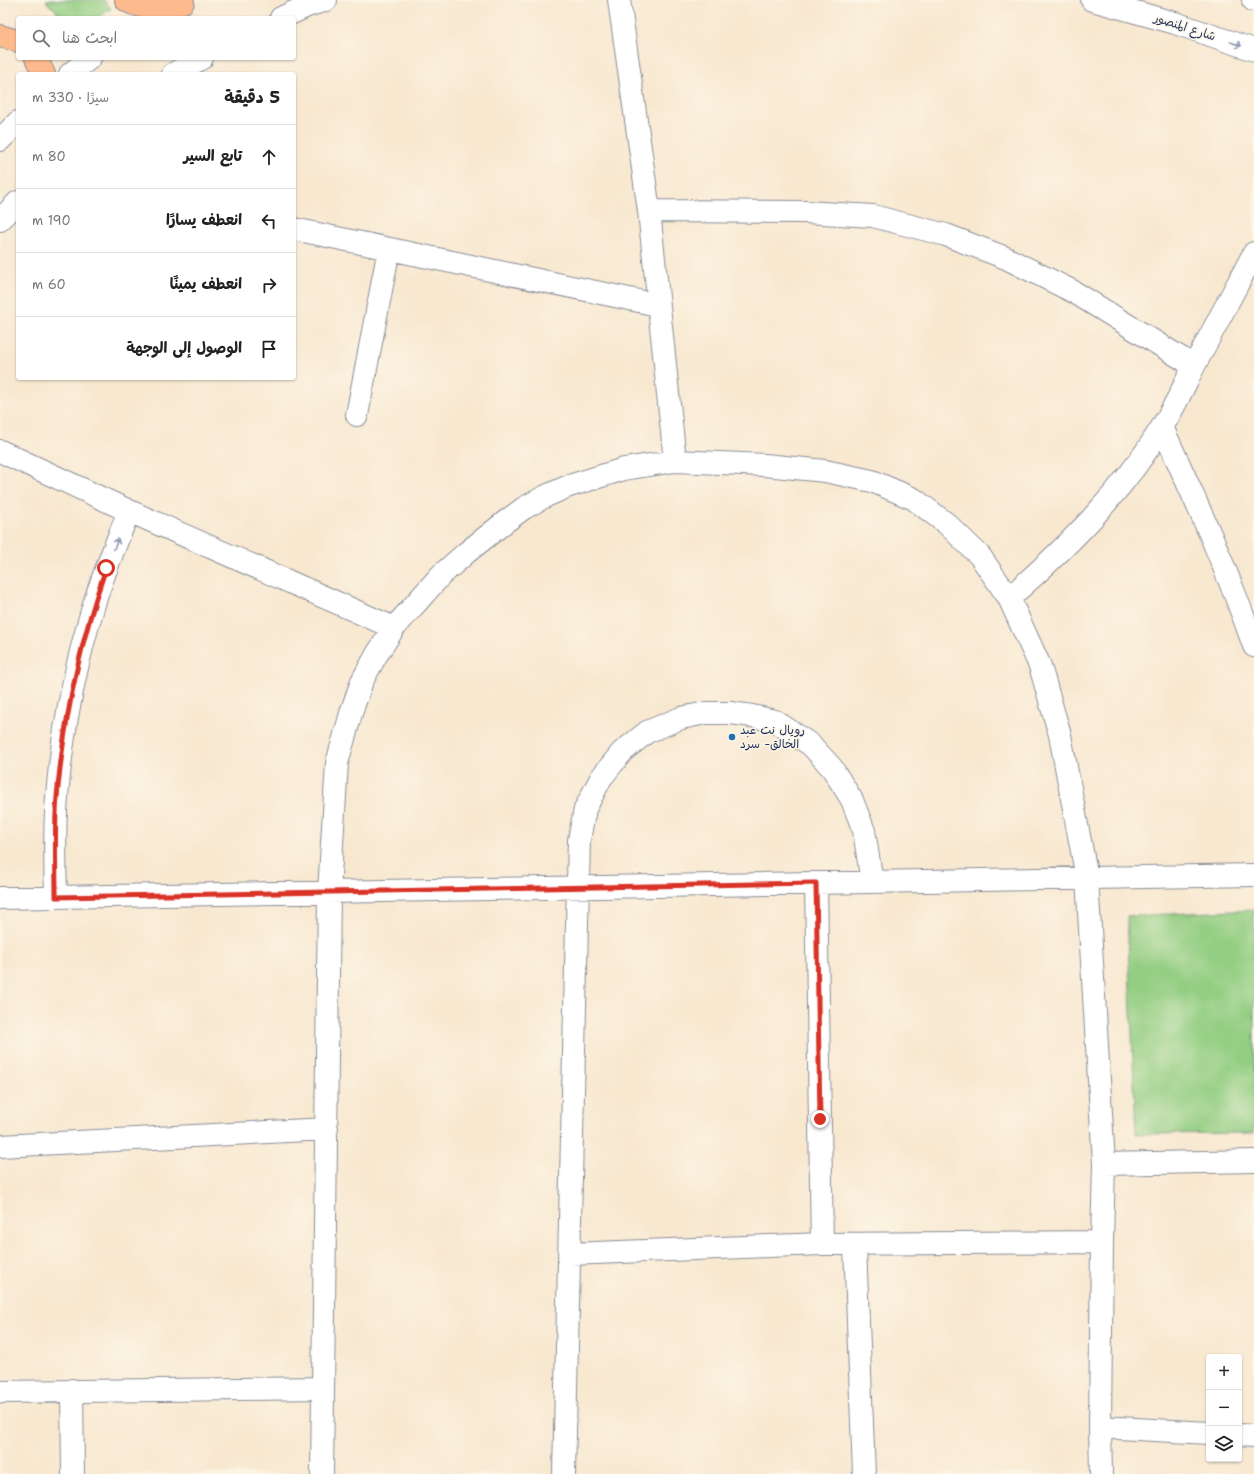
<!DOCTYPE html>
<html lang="ar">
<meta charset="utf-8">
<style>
body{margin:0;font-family:"Shantell Sans","Playpen Sans Arabic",sans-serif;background:#f2f2f2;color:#222;direction:rtl}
.controls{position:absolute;right:12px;bottom:12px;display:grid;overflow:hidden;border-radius:4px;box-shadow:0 1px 3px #0004}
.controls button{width:36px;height:36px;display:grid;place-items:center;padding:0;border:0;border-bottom:1px solid #e0e0e0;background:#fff;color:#222;font:20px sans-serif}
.stop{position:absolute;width:12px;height:12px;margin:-9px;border:3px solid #d93025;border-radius:50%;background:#fff}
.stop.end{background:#d93025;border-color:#fff;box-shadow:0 1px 4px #0008}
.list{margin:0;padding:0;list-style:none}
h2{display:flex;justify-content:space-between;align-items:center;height:52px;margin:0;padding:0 16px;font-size:17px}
h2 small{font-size:13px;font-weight:400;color:#767676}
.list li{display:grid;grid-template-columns:26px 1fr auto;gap:12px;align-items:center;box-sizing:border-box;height:64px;padding:0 16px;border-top:1px solid #e0e0e0}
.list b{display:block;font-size:15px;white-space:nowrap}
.list em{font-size:13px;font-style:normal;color:#767676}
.icon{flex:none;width:22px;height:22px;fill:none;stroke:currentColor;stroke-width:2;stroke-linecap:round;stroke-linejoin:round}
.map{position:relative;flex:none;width:1254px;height:1474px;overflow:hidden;direction:ltr}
.search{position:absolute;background:#fff;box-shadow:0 1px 3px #0004;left:16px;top:16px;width:280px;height:44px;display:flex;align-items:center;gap:10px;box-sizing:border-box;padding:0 14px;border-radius:4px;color:#767676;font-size:15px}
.panel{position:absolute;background:#fff;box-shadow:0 1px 3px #0004;left:16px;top:72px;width:280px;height:308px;border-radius:4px;direction:rtl}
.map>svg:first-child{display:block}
.green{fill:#93ce82;stroke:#577e70}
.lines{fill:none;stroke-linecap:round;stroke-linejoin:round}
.minor-casing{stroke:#8a8c97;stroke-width:24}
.major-casing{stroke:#8a8c97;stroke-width:24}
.minor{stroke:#fff;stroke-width:22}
.major{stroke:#fcba8d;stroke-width:22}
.oneway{stroke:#8d97ae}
.route{stroke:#d93025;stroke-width:5}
.poi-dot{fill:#1f6fb2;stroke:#fcf5e5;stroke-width:1.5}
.labels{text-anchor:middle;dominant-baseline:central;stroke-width:3;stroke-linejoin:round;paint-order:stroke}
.street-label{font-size:12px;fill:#1b2f5e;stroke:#fcf5e5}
.poi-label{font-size:12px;fill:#1b2f5e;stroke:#fcf5e5;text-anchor:start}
</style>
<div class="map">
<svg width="1254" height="1474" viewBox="0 0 1254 1474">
<rect width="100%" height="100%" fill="#fcf5e5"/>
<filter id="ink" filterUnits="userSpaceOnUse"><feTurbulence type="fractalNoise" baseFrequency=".025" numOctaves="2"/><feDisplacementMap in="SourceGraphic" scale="8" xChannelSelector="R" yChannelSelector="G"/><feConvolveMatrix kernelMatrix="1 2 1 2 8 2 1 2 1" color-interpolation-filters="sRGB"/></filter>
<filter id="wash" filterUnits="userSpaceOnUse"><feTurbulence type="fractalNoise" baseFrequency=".012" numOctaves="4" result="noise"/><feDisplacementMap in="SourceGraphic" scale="16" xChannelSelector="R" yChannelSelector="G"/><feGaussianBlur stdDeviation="0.9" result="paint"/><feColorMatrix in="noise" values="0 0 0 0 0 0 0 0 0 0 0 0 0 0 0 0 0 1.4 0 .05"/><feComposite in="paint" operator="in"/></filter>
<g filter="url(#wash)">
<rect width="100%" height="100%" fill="#f8e8d0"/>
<path class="green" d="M46,0H104L111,9L97,18H60L55,9L49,5Z
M1254,910V1133L1136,1134L1127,916Z"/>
</g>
<g filter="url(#ink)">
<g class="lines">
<g class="minor-casing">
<path id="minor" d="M619,0L649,211L675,461
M1092,0L1175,23L1254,50
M1253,0H1254
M281,18L307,6L326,0
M70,74L90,58
M173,74L202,58
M0,140L18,122
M649,211L805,212L873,216L946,235L1006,258L1074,292L1194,366
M0,220L18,202
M294,229L658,305
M357,415L389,249
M1162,427C1195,499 1228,571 1254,646
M0,451L129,511L394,628
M1009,598C1066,548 1122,493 1162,427C1174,408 1183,388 1193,368C1213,330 1234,291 1254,253
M816,883L822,1244
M56,897C55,864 54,831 57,797C62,732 75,667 94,604C104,572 117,541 129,511
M0,898L1254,875
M0,1146L327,1129
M1104,1164L1254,1161
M855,1245L864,1474
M570,1254L822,1244L1102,1242
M72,1390L73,1474
M0,1392L323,1388
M1100,1427L1209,1433
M1239,1435L1254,1436
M322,1474L329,892L337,763L352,710L362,681L377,654L394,628L440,576L466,553L505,522L524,508L546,496L569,486L624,469L675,461L765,465L825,471L872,481L914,499L947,524L980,556L1009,598L1040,666L1060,735L1087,878L1104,1164L1102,1242L1100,1427L1101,1474
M564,1474L579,840L585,809L601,778L622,752L647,732L681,718L706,713H731L752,716L775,721L811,745L832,768L852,800L864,831L872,882"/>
</g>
<g class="major-casing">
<path id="major" d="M126,0C135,7 159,10 171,7C175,6 179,4 183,2
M0,36L18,41
M36,58L44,74"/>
</g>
<use href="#minor" class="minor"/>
<use href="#major" class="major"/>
</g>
<defs><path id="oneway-shaft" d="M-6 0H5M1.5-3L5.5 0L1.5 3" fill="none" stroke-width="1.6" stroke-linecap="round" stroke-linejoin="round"/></defs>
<g class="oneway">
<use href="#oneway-shaft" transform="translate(1236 44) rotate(19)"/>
<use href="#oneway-shaft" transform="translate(116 544) rotate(-68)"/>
</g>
</g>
<g class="lines" filter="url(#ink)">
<path class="route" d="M106,568C80,642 64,719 57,797C54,830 56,864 56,897L816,883L820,1119"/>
</g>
<circle class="poi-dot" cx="732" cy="737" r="4"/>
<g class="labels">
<g class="street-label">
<text transform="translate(1185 27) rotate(18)">شارع المنصور</text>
</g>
<g class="poi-label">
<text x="740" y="730">رويال نت عبد<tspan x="740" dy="14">الخالق- سرد</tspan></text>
</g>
</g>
</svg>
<div class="controls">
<button>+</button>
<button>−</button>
<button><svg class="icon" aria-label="layers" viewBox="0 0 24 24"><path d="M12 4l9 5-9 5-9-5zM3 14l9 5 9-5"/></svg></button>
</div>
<div class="stop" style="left:106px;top:568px"></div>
<div class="stop end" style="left:820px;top:1119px"></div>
<div class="search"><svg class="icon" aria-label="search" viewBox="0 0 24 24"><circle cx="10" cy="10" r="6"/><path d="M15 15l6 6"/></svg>ابحث هنا</div>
<section class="panel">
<h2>5 دقيقة<small>سيرًا · 330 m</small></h2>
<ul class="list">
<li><svg class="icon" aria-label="ahead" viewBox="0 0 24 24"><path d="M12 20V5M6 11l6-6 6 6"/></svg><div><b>تابع السير</b></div><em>80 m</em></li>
<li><svg class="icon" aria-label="left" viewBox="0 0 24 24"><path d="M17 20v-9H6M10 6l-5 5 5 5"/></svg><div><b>انعطف يسارًا</b></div><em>190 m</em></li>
<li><svg class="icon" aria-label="right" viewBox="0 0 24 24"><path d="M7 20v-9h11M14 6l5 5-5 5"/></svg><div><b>انعطف يمينًا</b></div><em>60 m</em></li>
<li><svg class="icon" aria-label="arrive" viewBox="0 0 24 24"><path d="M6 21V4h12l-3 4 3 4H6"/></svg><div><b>الوصول إلى الوجهة</b></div></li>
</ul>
</section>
</div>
